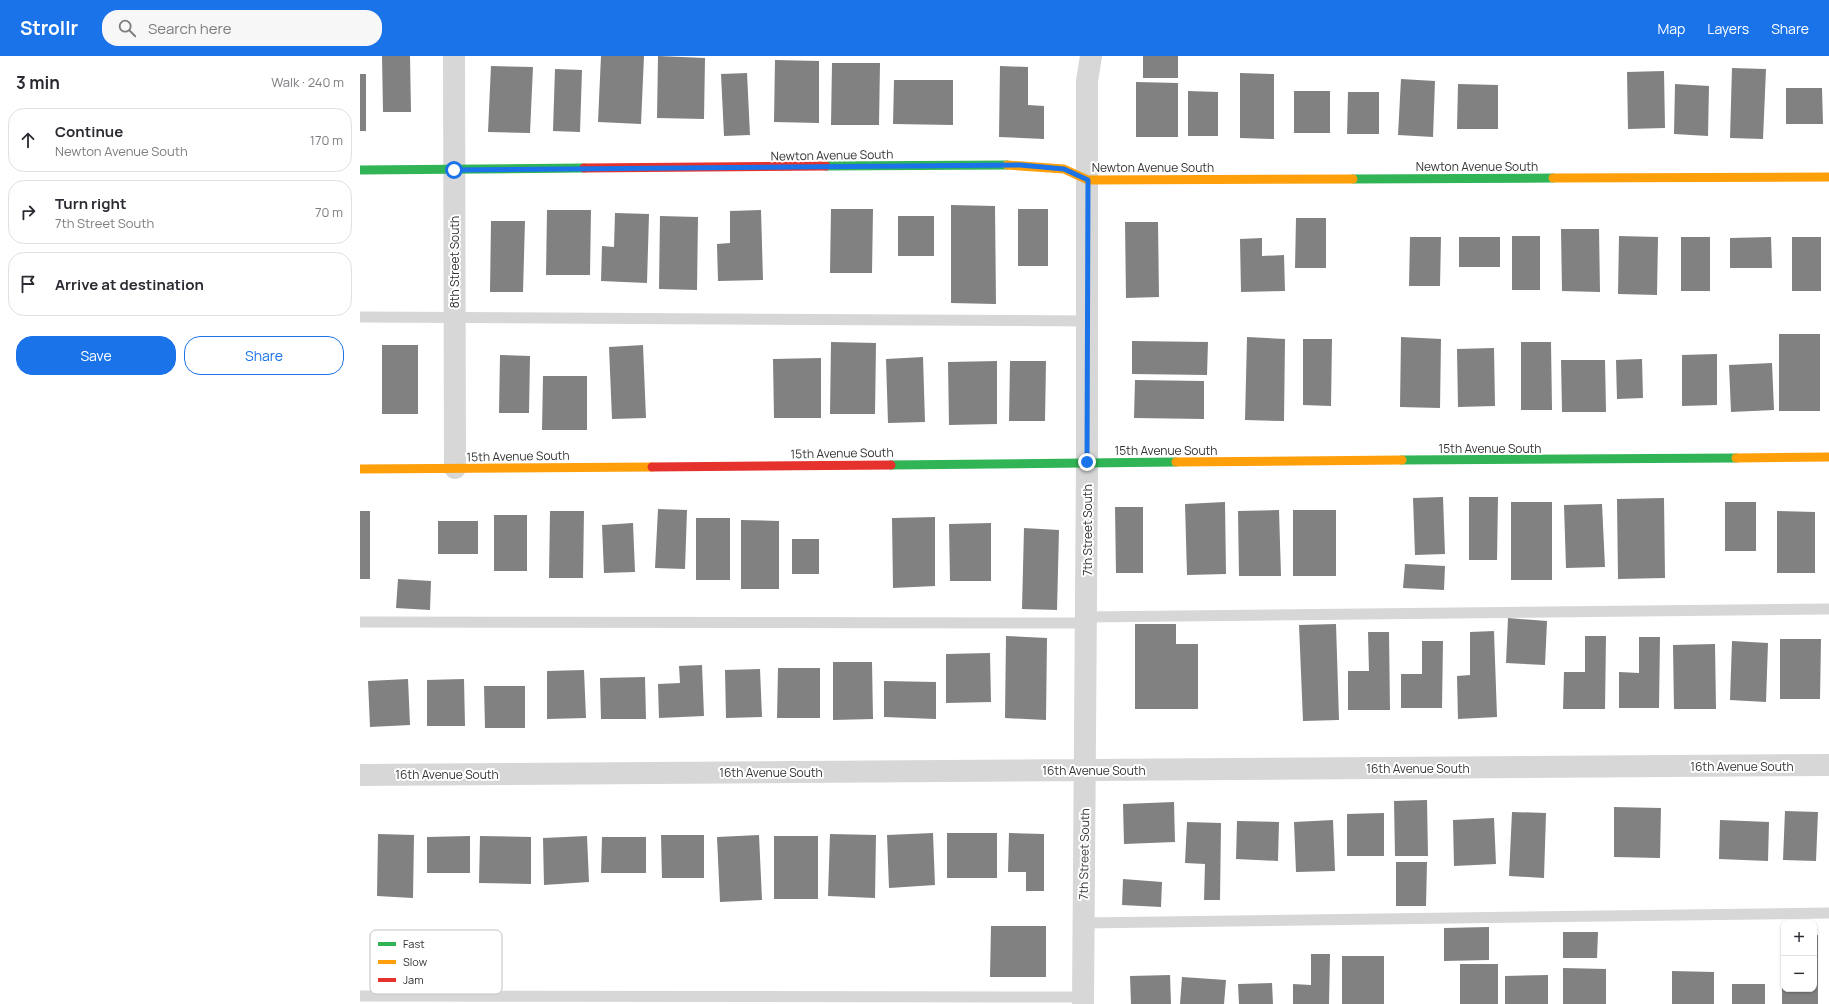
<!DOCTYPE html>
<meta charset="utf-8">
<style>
body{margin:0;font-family:Manrope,sans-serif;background:#f7f7f7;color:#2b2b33}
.controls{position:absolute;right:12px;bottom:12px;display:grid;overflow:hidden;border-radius:8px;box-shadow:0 1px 3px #0004}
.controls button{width:36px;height:36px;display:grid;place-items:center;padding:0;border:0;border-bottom:1px solid #e1e1e2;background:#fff;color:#2b2b33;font:20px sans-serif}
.stop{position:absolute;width:12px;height:12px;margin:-9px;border:3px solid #1a73e8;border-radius:50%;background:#fff}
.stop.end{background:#1a73e8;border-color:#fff;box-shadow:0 1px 4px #0008}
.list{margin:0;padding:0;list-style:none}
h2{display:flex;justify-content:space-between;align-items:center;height:52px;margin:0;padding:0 16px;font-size:17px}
h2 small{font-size:13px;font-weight:400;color:#7c7c81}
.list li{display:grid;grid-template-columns:26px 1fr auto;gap:12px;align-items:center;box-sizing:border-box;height:64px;margin:0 8px 8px;padding:0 8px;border:1px solid #e1e1e2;border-radius:16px}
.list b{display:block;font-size:15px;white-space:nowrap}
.list p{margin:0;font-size:13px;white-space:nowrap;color:#7c7c81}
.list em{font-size:13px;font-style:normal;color:#7c7c81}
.actions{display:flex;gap:8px;padding:12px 16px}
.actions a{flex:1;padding:9px 0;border:1px solid #1a73e8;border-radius:16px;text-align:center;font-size:14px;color:#1a73e8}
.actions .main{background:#1a73e8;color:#fff}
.icon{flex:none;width:22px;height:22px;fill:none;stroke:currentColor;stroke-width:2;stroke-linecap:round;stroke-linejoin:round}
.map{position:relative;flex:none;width:1469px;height:948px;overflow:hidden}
header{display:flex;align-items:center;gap:24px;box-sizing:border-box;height:56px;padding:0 20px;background:#1a73e8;color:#fff}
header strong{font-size:19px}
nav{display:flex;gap:22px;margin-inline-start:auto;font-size:14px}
.search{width:280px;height:36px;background:#f7f7f7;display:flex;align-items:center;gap:10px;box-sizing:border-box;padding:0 14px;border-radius:16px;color:#7c7c81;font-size:15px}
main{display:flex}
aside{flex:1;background:#fff}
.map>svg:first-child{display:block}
.building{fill:#818181}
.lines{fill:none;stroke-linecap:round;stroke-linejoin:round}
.lane{stroke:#d7d7d7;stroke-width:11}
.street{stroke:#d7d7d7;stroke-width:22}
.fast{stroke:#30b455;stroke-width:9}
.slow{stroke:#ff9f0a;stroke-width:9}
.jam{stroke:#e5322d;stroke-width:9}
.route{stroke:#1a73e8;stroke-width:5}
.labels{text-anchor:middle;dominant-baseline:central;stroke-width:4;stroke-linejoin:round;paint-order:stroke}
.street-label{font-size:12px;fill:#333;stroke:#fff}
.key{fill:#fff;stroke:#c2c2c2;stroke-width:1}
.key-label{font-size:11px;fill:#333}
</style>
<header>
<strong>Strollr</strong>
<div class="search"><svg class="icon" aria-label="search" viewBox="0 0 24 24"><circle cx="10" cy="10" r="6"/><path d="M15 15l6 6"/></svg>Search here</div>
<nav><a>Map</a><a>Layers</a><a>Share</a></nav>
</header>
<main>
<aside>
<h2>3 min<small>Walk · 240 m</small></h2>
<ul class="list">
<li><svg class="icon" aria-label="ahead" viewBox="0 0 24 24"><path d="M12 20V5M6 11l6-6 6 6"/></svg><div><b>Continue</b><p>Newton Avenue South</p></div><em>170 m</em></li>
<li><svg class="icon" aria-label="right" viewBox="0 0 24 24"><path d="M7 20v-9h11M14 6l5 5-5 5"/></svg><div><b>Turn right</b><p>7th Street South</p></div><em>70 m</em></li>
<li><svg class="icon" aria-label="arrive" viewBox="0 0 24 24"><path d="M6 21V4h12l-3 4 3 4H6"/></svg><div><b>Arrive at destination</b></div></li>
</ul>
<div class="actions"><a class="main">Save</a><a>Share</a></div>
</aside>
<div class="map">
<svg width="1469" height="948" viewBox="0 0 1469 948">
<rect width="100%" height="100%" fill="#fff"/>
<path class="building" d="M22,0H50L51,56H23Z
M241,0H284L281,68L238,66Z
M298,0L345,2L344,63L297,62Z
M783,0H818V22H783Z
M415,4L459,5V67L414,66Z
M472,7H520L519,69H471Z
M131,10L173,11L170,77L128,76Z
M640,10L668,11V49L684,50V83L639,81Z
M1372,12L1406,13L1403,83L1370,82Z
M195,13L222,14L220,76L193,75Z
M1304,15L1305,72L1268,73L1267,16Z
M387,17L390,79L364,80L361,18Z
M880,17L914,18V83L880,82Z
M0,18H6V75H0Z
M1041,23L1075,25L1073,81L1038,79Z
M534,24H593V69L533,68Z
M776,26L818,27V81H776Z
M1098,28L1138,29V73H1097Z
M1315,28L1349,30L1348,80L1314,78Z
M1426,32H1462L1463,68H1426Z
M828,35L858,36V80H828Z
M934,35H970V77H934Z
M988,36H1019V78H987Z
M591,149L635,150L636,248L591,247Z
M471,153H513L512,217H470Z
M658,153H688V210H658Z
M187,154H231L230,219H186Z
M401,154L403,224L358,225L357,188L370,187V155Z
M255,157L289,158L287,227L241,225L242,190L254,191Z
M300,160L338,161L337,234L299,233Z
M538,160H574V200H538Z
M936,162H966V212H935Z
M131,165H165L163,236H130Z
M765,166H798L799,241L766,242Z
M1201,173H1239L1240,236L1202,235Z
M1152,180H1180V234H1152Z
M1259,180L1298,181L1297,239L1258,238Z
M1050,181H1081L1080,230H1049Z
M1099,181H1140V211H1099Z
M1321,181H1350V235H1321Z
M1411,181L1412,212H1370V182Z
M1432,181H1461V235H1432Z
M902,182V200L924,199L925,235L881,236L880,183Z
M1419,278H1460V355H1419Z
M887,281L925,283L924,365L885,364Z
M1041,281L1081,283L1080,352L1040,351Z
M943,283H972L971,350L943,349Z
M772,285L848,286L847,319L772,318Z
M471,286L516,287L515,358H470Z
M1161,286H1191L1192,354H1161Z
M22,289H58V358H22Z
M283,289L286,362L252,363L249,291Z
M1134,292L1135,350L1098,351L1097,293Z
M1357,298V349L1322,350V299Z
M140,299L170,300L169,357H139Z
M563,301L565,366L528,367L526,303Z
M461,302V362H414L413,303Z
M1282,303L1283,342L1257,343L1256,304Z
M1201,304H1245L1246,356H1202Z
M637,305V368L589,369L588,306Z
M650,305H686L685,365H649Z
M1412,307L1414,354L1371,356L1369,309Z
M183,320H227V374H182Z
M775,324L844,325V363L774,362Z
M1083,441L1085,498L1055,499L1053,442Z
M1109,441H1138L1137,504H1109Z
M1304,442L1305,522L1258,523L1257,443Z
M865,446L866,518L827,519L825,448Z
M1151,446H1192V524H1151Z
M1365,446H1396V495H1365Z
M1242,448L1245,511L1206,512L1204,449Z
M755,451H783V517H756Z
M298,453L327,454L325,513L295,512Z
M919,454L921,520H879L878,455Z
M933,454H976V520H933Z
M0,455H10V523H0Z
M190,455H224L223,522H189Z
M1417,455L1455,456V517H1417Z
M134,459H167V515H134Z
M575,461V530L533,532L532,462Z
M336,462H370V524H336Z
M381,464L419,465V533H381Z
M78,465H118V498H78Z
M273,467L275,516L244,517L242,469Z
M631,467V525H590L589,468Z
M664,472L699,474L697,554L662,553Z
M432,483H459V518H432Z
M1045,508L1085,510L1084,534L1043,532Z
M38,523L71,525L70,554L36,552Z
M1148,562L1187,565L1185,609L1146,607Z
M775,568H816V588H838V653H775Z
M976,568L979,664L943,665L939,569Z
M1134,575L1137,661L1098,663L1097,620L1110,619V576Z
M1008,576H1029L1030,654H988V615H1009Z
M646,580L687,582L686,664L645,662Z
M1225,580H1246L1245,653H1203L1204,616H1225Z
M1279,581H1300L1299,652H1259V616L1279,617Z
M1420,583H1461L1460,643H1420Z
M1062,585H1083L1082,652H1041V618H1062Z
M1372,585L1408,587L1406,646L1370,644Z
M1355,588L1356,653H1314L1313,589Z
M630,597L631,646L586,647V598Z
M473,606H512L513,663L473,664Z
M342,609L344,660L299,662L298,628L320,627L319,610Z
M418,612H460V662H417Z
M400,613L402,661L366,662L365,614Z
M224,614L226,662L187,663V615Z
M285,621L286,663H241L240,622Z
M48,623L50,669L10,671L8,625Z
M104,623L105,670H67V624Z
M524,625L576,626V663L524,661Z
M124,630H165V672H125Z
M1067,744L1068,800H1035L1034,745Z
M814,746L815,786L764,788L763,748Z
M1254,751L1301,752L1300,802L1254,801Z
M1425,755L1458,756L1456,805L1423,804Z
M1152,756L1186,757L1184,822L1149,820Z
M1024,757V800H987V758Z
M1134,762L1136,808L1094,810L1093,764Z
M973,764L975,815L936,816L934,766Z
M1360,764L1409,766L1408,805L1359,803Z
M877,765L919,766L918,805L876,803Z
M827,766L861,767L860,844H844L845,808L825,807Z
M573,777L575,829L529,832L527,779Z
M587,777H637V822H587Z
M649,777L684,778V835H666V816H648Z
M18,778L54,779L53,842L17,840Z
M470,778L516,779L515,842L468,840Z
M301,779H344V822H302Z
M399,779L402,844L360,846L357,781Z
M110,780V817H67V781Z
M120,780L171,781V828L119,827Z
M227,780L229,826L184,829L183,782Z
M414,780H458V843H414Z
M242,781H286V817H241Z
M1036,806H1067L1066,850H1036Z
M763,823L802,826L801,851L762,849Z
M631,870H686V921H630Z
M1129,871V904L1084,905V872Z
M1203,876H1238L1237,902H1203Z
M1422,879H1424V933H1454V879H1458V948H1422Z
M951,898H970L969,948H933V928L951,929Z
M982,900H1024V948H982Z
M1100,908H1138V948H1100Z
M1203,912L1246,913V948H1203Z
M1312,915L1354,916V948H1312Z
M810,919L811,948H771L770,920Z
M1188,919V948H1145V920Z
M822,921L866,924L864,948H820Z
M912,927L913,948H879L878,928Z
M1372,928H1405V948H1372Z"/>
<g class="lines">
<path class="lane" d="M0,261L727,265
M726,561L1469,553
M0,566L726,567
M724,867L1469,857
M0,940L723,941"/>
<path class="street" d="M94,0L95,412
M0,719L1469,709
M723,948L727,407V25L731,0"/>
<path class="fast" d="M466,110L647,109
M0,114L224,112
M993,123L1193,122
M1042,404L1376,402
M531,409L816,406"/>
<path class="slow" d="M647,109L704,113L728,124L993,123
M1193,122L1469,121
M1376,402L1469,401
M816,406L1042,404
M0,413L292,411"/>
<path class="jam" d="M224,112L466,110
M292,411L531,409"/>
</g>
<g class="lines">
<path class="route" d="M94,114L660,109L704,113L728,124L727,406"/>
</g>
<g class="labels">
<g class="street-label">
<text transform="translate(472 99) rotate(-1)">Newton Avenue South</text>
<text x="1117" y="110">Newton Avenue South</text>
<text x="793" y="111">Newton Avenue South</text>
<text transform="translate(94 206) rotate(-90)">8th Street South</text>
<text x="1130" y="392">15th Avenue South</text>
<text x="806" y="394">15th Avenue South</text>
<text transform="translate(482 397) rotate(-1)">15th Avenue South</text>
<text transform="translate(158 400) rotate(-1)">15th Avenue South</text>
<text transform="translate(727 474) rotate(-90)">7th Street South</text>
<text x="1382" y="710">16th Avenue South</text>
<text x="1058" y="712">16th Avenue South</text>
<text x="734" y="714">16th Avenue South</text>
<text x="411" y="716">16th Avenue South</text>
<text x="87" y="718">16th Avenue South</text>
<text transform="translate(724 798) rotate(-89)">7th Street South</text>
</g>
</g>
<rect x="10" y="874" width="132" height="64" rx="6" class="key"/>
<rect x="18" y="886" width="18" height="4" fill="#30b455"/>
<rect x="18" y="904" width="18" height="4" fill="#ff9f0a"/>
<rect x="18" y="922" width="18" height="4" fill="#e5322d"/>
<g class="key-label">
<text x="43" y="892">Fast</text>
<text x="43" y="910">Slow</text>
<text x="43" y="928">Jam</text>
</g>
</svg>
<div class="controls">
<button>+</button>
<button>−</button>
</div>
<div class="stop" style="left:94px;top:114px"></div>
<div class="stop end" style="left:727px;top:406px"></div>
</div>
</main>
